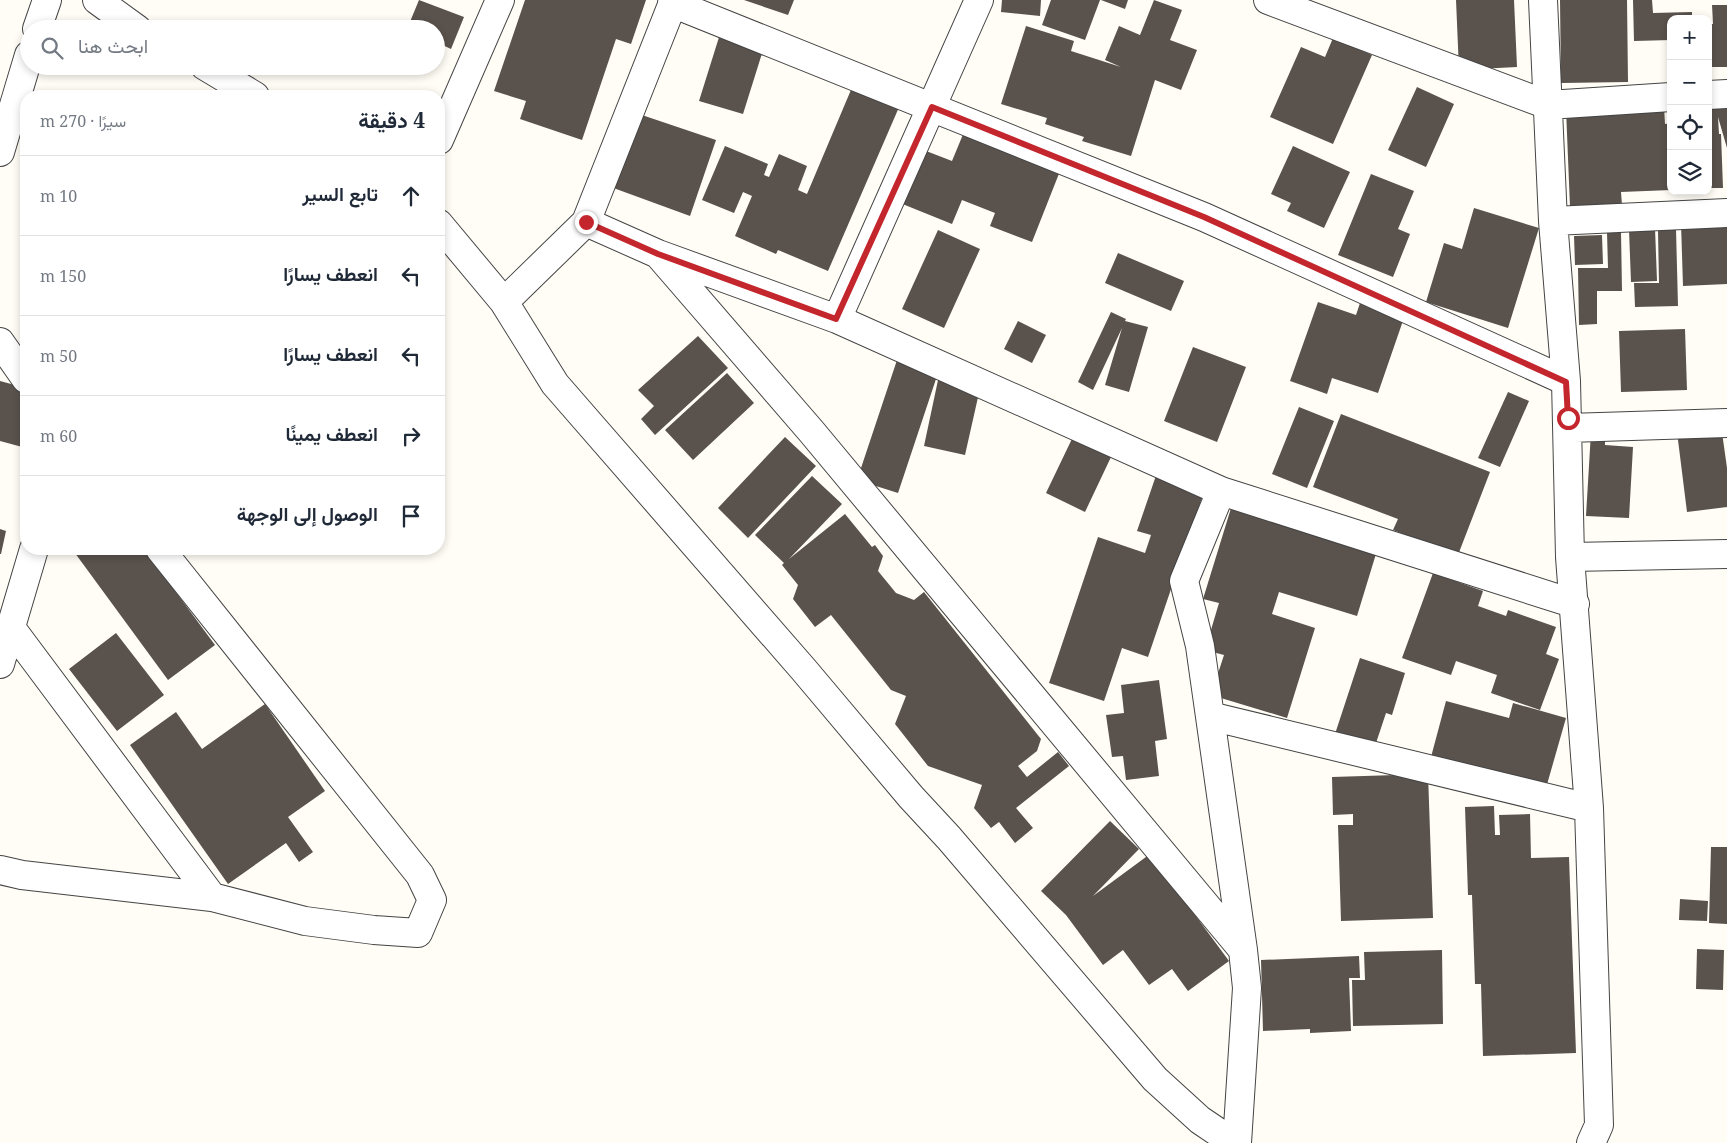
<!DOCTYPE html>
<html lang="ar">
<meta charset="utf-8">
<style>
body{margin:0;font-family:"Noto Serif",Vazirmatn,serif;background:#f6f6f7;color:#1f2937;direction:rtl}
.controls{position:absolute;right:15px;top:15px;display:grid;overflow:hidden;border-radius:10px;box-shadow:0 2px 8px #0003}
.controls button{width:45px;height:45px;display:grid;place-items:center;padding:0;border:0;border-bottom:1px solid #e0e1e3;background:#fff;color:#1f2937;font:25px sans-serif}
.stop{position:absolute;width:15px;height:15px;margin:-11px;border:4px solid #c4262e;border-radius:50%;background:#fff}
.stop.end{background:#c4262e;border-color:#fff;box-shadow:0 1px 5px #0008}
.list{margin:0;padding:0;list-style:none}
h2{display:flex;justify-content:space-between;align-items:center;height:65px;margin:0;padding:0 20px;font-size:21px}
h2 small{font-size:16px;font-weight:400;color:#747a83}
.list li{display:grid;grid-template-columns:32px 1fr auto;gap:15px;align-items:center;box-sizing:border-box;height:80px;padding:0 20px;border-top:1px solid #e0e1e3}
.list b{display:block;font-size:19px;white-space:nowrap}
.list em{font-size:16px;font-style:normal;color:#747a83}
.icon{flex:none;width:28px;height:28px;fill:none;stroke:currentColor;stroke-width:2;stroke-linecap:round;stroke-linejoin:round}
.map{position:relative;flex:none;width:1727px;height:1143px;overflow:hidden;direction:ltr}
.search{position:absolute;background:#fff;box-shadow:0 2px 8px #0003;left:20px;top:20px;width:425px;height:55px;display:flex;align-items:center;gap:12px;box-sizing:border-box;padding:0 18px;border-radius:28px;color:#747a83;font-size:19px}
.panel{position:absolute;background:#fff;box-shadow:0 2px 8px #0003;left:20px;top:90px;width:425px;height:465px;border-radius:20px;direction:rtl}
.map>svg:first-child{display:block}
.building{fill:#5a524d}
.lines{fill:none;stroke-linecap:round;stroke-linejoin:round}
.minor-casing{stroke:#444;stroke-width:30}
.minor{stroke:#fff;stroke-width:28}
.route{stroke:#c4262e;stroke-width:6}
</style>
<div class="map">
<svg width="1727" height="1143" viewBox="0 0 1727 1143">
<rect width="100%" height="100%" fill="#fffdf5"/>
<path class="building" d="M419,0L464,17L451,49L436,42V29H407Z
M525,0H646L631,44L616,39L582,140L520,119L526,101L494,91Z
M744,0H794L788,15Z
M1002,0H1041L1040,16L1001,12Z
M1051,0H1100L1085,40L1042,25Z
M1101,0H1128L1125,9Z
M1154,0L1182,10L1170,40L1197,50L1181,90L1155,80L1131,156L1082,141L1084,137L1045,124L1047,118L1001,104L1026,26L1074,41L1071,51L1121,67L1105,60L1119,26L1140,35Z
M1456,0H1514L1517,67L1459,70Z
M1560,0H1627L1628,82L1561,83Z
M1633,0H1652L1653,13L1692,12V19H1671V40L1634,41Z
M1712,5H1727V67H1708V24H1713Z
M720,34L764,47L743,114L699,101Z
M1333,38L1372,55L1333,144L1270,117L1301,47L1325,57Z
M856,78L903,98L828,271L778,250L776,254L735,236L752,196L743,192L734,213L702,200L725,146L768,164L764,175L769,177L779,154L807,166L798,190L807,194Z
M1417,87L1454,104L1426,167L1388,150Z
M1708,98H1718V109L1727,107V148L1718,117L1719,134H1721L1723,188H1708Z
M1664,106L1665,124L1671,123V190L1621,192L1622,205L1570,207L1566,109Z
M633,112L716,140L690,216L608,186Z
M964,132L1062,166L1032,242L990,226L995,213L962,200L952,224L900,203L921,149L952,161Z
M1293,146L1350,172L1324,228L1287,211L1291,203L1271,194Z
M1371,174L1414,191L1398,229L1410,234L1393,277L1338,255Z
M1474,208L1539,228L1508,328L1426,302L1444,243L1462,249Z
M1727,222V284L1683,286L1681,223Z
M1655,228L1657,281L1631,282L1629,230Z
M1676,229L1678,306L1635,307L1634,283H1659L1658,230Z
M938,230L980,249L944,328L902,309Z
M1607,232H1621L1622,291H1597V324L1579,325L1578,268H1608Z
M1602,235L1603,264L1575,265L1574,236Z
M1118,253L1184,281L1171,311L1105,283Z
M1362,297L1406,312L1378,393L1332,378L1327,394L1290,381L1318,302L1356,315Z
M1111,312L1126,319L1125,321L1148,327L1129,392L1105,385L1122,328L1093,390L1078,382Z
M1018,321L1046,335L1032,363L1004,349Z
M1685,329L1687,390L1621,392L1619,331Z
M698,336L728,368L655,435L641,419L654,406L638,390Z
M903,342L944,355L898,493L857,480Z
M1193,347L1246,367L1217,442L1164,421Z
M941,366L983,375L965,455L924,446Z
M727,373L754,403L693,460L665,430Z
M0,381L26,388V448L0,441Z
M1508,392L1529,401L1500,467L1478,458Z
M1299,407L1334,421L1307,488L1272,474Z
M1341,414L1490,472L1458,555L1393,530L1398,519L1313,487Z
M1720,418L1727,468V507L1687,512L1676,424Z
M1081,420L1120,438L1085,512L1046,493Z
M1591,432L1605,433V445L1633,447L1629,518L1586,516Z
M785,437L816,466L748,538L718,508Z
M1161,461L1209,477L1148,657L1122,648L1104,701L1049,683L1098,537L1145,553L1151,535L1137,531Z
M812,476L842,504L789,559L845,514L872,547L875,545L883,556L878,571L896,593L914,600L924,592L1041,739L1037,751L1018,766L1027,777L1058,752L1069,766L1016,808L1033,828L1015,843L999,822L991,828L974,808L982,785L928,766L895,724L906,696L891,690L831,615L815,627L793,599L798,585L782,565L784,563L755,535Z
M1236,492L1379,544L1357,616L1279,592L1272,614L1315,628L1287,718L1211,695L1224,655L1205,650L1219,603L1203,599Z
M0,529L6,531L1,554H0Z
M72,549H144L215,645L168,680Z
M1433,573L1483,591L1478,606L1506,616L1508,610L1556,627L1546,654L1559,659L1540,710L1491,693L1497,675L1456,661L1451,675L1402,658Z
M116,633L164,695L117,731L69,669Z
M1360,658L1405,673L1392,715L1386,713L1375,746L1335,734Z
M1159,680L1167,739L1155,741L1159,776L1126,780L1123,756L1112,757L1106,715L1124,713L1121,685Z
M1446,701L1509,718L1513,703L1566,718L1546,788L1431,757Z
M265,704L325,791L288,817L313,852L299,862L286,843L228,884L130,745L176,712L202,749Z
M1428,774L1433,918L1341,921L1338,825H1353V814L1333,815L1332,777Z
M1494,806L1495,835H1500L1499,815L1530,814L1531,858L1569,857L1576,1053L1483,1056L1481,984H1475L1472,895H1468L1465,807Z
M1110,821L1139,849L1093,896L1150,854L1229,961L1188,991L1172,969L1149,985L1123,950L1103,965L1066,915L1041,891Z
M1711,847H1727V924L1709,923Z
M1680,899L1708,901L1707,921L1679,920Z
M1697,949L1724,950L1723,990L1696,989Z
M1442,950L1443,1024L1353,1026L1352,980H1365L1364,952Z
M1359,956L1360,978H1349L1351,1031L1310,1033V1029L1263,1031L1261,960Z"/>
<g class="lines">
<g class="minor-casing">
<path id="minor" d="M97,0L137,29
M1268,0L1548,105L1671,97
M1543,0L1553,221L1566,381L1570,557L1589,808L1599,1125L1591,1143
M672,3L1204,217L1566,381
M37,29L47,0
M205,66L255,96
M1708,95L1727,94
M439,140L500,0
M0,152L29,55
M1553,221L1727,213
M586,222L658,254L837,319L1221,491L1575,604
M439,224L504,302L555,384L804,670L911,797L949,838L1155,1079L1200,1120L1234,1143
M658,254L811,431L1243,950L1247,988L1237,1143
M504,302L586,222L674,0
M837,319L979,0
M0,342L26,379
M1568,428L1727,423
M1221,491L1184,581L1200,646L1243,950
M1570,557L1727,554
M11,628L212,897
M0,664L34,549
M1210,716L1589,808
M0,870L22,875L212,897L305,921L374,930L418,933L432,900L420,875L160,549"/>
</g>
<use href="#minor" class="minor"/>
</g>
<g class="lines">
<path class="route" d="M586,222L658,254L836,319L932,107L1204,217L1566,382L1568,418"/>
</g>
</svg>
<div class="controls">
<button>+</button>
<button>−</button>
<button><svg class="icon" aria-label="locate" viewBox="0 0 24 24"><circle cx="12" cy="12" r="6"/><path d="M12 2v4M12 18v4M2 12h4M18 12h4"/></svg></button>
<button><svg class="icon" aria-label="layers" viewBox="0 0 24 24"><path d="M12 4l9 5-9 5-9-5zM3 14l9 5 9-5"/></svg></button>
</div>
<div class="stop" style="left:1568px;top:418px"></div>
<div class="stop end" style="left:586px;top:222px"></div>
<div class="search"><svg class="icon" aria-label="search" viewBox="0 0 24 24"><circle cx="10" cy="10" r="6"/><path d="M15 15l6 6"/></svg>ابحث هنا</div>
<section class="panel">
<h2>4 دقيقة<small>سيرًا · 270 m</small></h2>
<ul class="list">
<li><svg class="icon" aria-label="ahead" viewBox="0 0 24 24"><path d="M12 20V5M6 11l6-6 6 6"/></svg><div><b>تابع السير</b></div><em>10 m</em></li>
<li><svg class="icon" aria-label="left" viewBox="0 0 24 24"><path d="M17 20v-9H6M10 6l-5 5 5 5"/></svg><div><b>انعطف يسارًا</b></div><em>150 m</em></li>
<li><svg class="icon" aria-label="left" viewBox="0 0 24 24"><path d="M17 20v-9H6M10 6l-5 5 5 5"/></svg><div><b>انعطف يسارًا</b></div><em>50 m</em></li>
<li><svg class="icon" aria-label="right" viewBox="0 0 24 24"><path d="M7 20v-9h11M14 6l5 5-5 5"/></svg><div><b>انعطف يمينًا</b></div><em>60 m</em></li>
<li><svg class="icon" aria-label="arrive" viewBox="0 0 24 24"><path d="M6 21V4h12l-3 4 3 4H6"/></svg><div><b>الوصول إلى الوجهة</b></div></li>
</ul>
</section>
</div>
